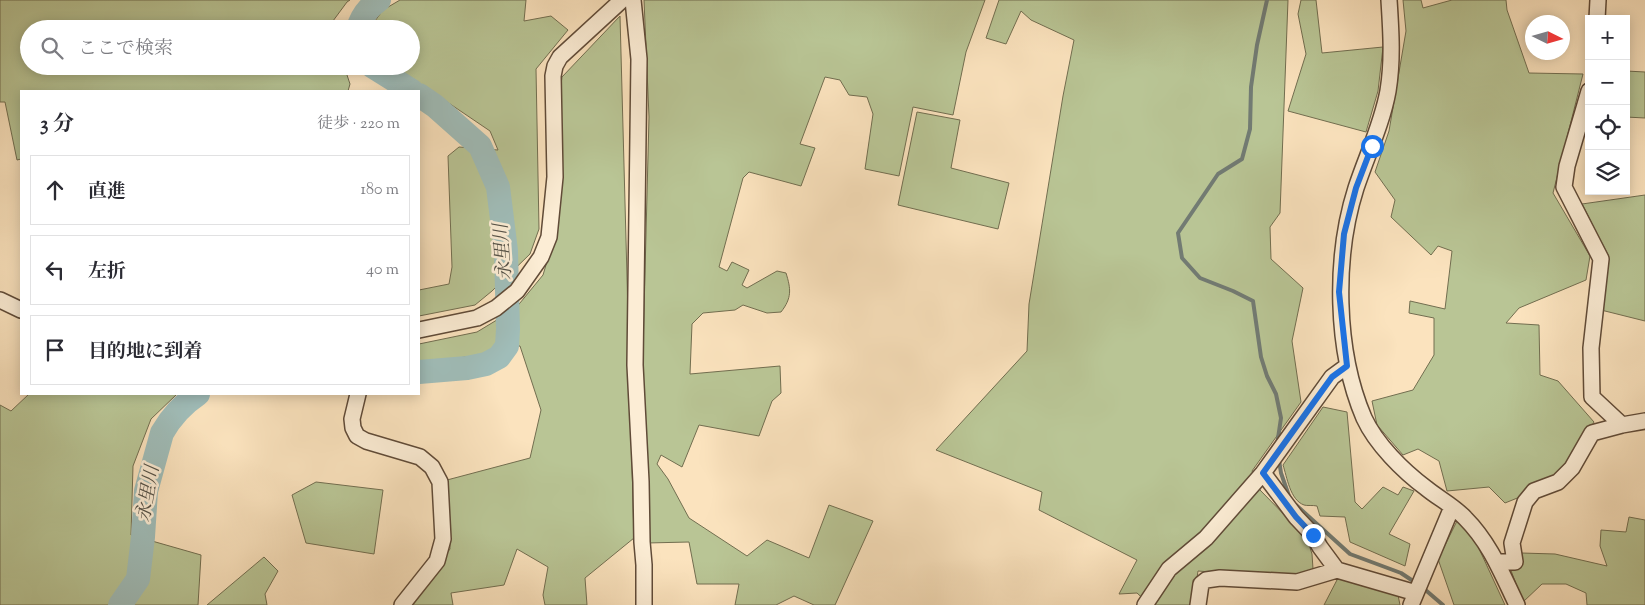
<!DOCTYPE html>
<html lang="ja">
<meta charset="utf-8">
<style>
body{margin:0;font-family:"Sorts Mill Goudy","Noto Serif JP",serif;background:#f2f2f3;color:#2b2b33}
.controls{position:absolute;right:15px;top:15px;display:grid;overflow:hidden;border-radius:0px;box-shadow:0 2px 12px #0003}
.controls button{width:45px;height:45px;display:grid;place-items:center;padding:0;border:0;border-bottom:1px solid #e1e1e2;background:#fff;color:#2b2b33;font:25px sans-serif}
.compass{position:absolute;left:1525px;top:15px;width:45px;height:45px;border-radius:50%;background:#fff;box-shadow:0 2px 12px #0003;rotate:95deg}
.stop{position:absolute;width:15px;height:15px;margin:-11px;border:4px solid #1a73e8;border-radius:50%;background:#fff}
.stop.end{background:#1a73e8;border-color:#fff;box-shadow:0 1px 5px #0008}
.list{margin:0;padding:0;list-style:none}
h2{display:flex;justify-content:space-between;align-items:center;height:65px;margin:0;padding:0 20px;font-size:21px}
h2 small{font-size:16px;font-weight:400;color:#7c7c81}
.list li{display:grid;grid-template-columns:32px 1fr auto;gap:15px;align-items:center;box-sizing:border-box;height:70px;margin:0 10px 10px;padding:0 10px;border:1px solid #e1e1e2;border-radius:0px}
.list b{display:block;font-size:19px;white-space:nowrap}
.list em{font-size:16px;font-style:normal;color:#7c7c81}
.icon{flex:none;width:28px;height:28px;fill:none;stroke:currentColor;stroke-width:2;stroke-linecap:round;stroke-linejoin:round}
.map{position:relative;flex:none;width:1645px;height:605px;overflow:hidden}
.search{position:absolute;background:#fff;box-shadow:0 2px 12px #0003;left:20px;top:20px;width:400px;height:55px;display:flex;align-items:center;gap:12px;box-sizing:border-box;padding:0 18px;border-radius:28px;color:#7c7c81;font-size:19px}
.panel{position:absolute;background:#fff;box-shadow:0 2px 12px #0003;left:20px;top:90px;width:400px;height:305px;border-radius:0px}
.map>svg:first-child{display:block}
.green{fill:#b9c595;stroke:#726e50}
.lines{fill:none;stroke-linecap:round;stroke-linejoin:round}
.stream{stroke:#727b73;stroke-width:4}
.river{stroke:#a0bdb9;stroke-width:24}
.minor-casing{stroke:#604b38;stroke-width:18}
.minor{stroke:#fcedd5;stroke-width:15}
.route{stroke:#1a73e8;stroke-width:6}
.labels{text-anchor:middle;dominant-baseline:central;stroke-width:5;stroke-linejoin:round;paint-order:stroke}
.water-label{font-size:19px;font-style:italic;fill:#555248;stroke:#fcedd5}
</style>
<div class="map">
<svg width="1645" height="605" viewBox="0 0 1645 605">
<rect width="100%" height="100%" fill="#fbe3be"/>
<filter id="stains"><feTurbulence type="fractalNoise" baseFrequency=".004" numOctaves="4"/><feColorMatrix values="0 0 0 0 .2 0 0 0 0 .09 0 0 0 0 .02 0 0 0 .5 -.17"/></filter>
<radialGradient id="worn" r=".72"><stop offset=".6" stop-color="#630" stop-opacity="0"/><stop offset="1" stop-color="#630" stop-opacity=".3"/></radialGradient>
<path class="green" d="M0,0H350L347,2L330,25L331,29H29V66H344L350,84L348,91H21V159L17,160L5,102H0Z
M400,0H526L524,21L551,16L568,30L536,69L539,229L530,254L492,291L475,305L419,316V290L449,284L452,267L448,156L459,147L498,150L490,131L394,66H411V29H369L383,10Z
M644,0H985L966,52L953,115L913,107L899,176L865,169L873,114L867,97L849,95L840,80L825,77L800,144L815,148L801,186L749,172L743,178L719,267L727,271L732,262L749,270L742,285L747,288L777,271L786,273C791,289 792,298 781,312L767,313L743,305L735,310L703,313L692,324L690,374L780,366L781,393L772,401L759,436L699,425L682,467L661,455L657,464L668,479L689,518L747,556L767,540L809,558L829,505L873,521L835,605H814L794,596L776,605H735L739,584H697L689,542L647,543L642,390L649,117Z
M999,0H1288L1280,213L1270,227L1271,259L1303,288L1292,341L1301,402L1252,471L1260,490L1307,538L1312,554L1313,569L1301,579L1198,571L1193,605H1150L1137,593L1119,594L1137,560L1039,510L1042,492L936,450L1027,351L1029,304L1063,96L1074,40L1031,20L1021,11L1006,44L986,38Z
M1301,0H1316L1322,53L1383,47L1378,91L1366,132L1288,111L1306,54L1298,14Z
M1403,0H1421L1423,8L1452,0H1506L1507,10L1529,73L1583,74L1553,193L1590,256L1586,280L1519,308L1506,323L1539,325L1540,375L1558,381L1594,422C1583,441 1573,462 1557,477C1545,487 1520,497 1505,503L1489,487L1447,491L1439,461L1418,449L1403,455L1377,425L1372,401L1413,390L1434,355V318L1409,313L1410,301L1445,309L1452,251L1438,246L1431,255L1391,217L1395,200L1375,172L1389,131L1406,31Z
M620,16L634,538L585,578L587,605H545L543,595L548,567L517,549L504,585L451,593L453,605H408L450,549L447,480L530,458L541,410L520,346H500L489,354L419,363V344L477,332L515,309L543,275L557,228L559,100L562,77Z
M1626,71L1645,72V118L1626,117Z
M917,112L960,120L951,168L1009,183L998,229L898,205Z
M1645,195V321L1601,310L1608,255L1582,204Z
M29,394H177L151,419L133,466L131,535L201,555L198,605H0V405L11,411Z
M1323,407L1347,412L1355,502L1362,509L1383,487L1398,495L1403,487L1414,491L1389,534L1410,544L1405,566L1350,542L1345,517L1320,516L1317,506C1313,505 1307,506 1304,505C1290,500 1287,477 1283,465Z
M316,482L383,490L374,554L306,543L292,495Z
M1629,517L1645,520V605H1587L1586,593L1566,584H1542L1523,602L1510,568L1521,553L1555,554L1607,566L1600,546L1601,530L1626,532Z
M1458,519L1476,542L1505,605H1454L1438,559Z
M264,557L278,571L265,594L267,605H207Z
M1338,578L1398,595L1400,605H1324Z"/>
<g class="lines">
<path class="stream" d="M1267,0L1257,45L1251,87L1250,129L1242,159L1218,174L1178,233L1182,258L1200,278L1233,291L1253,301L1261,357L1267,376L1276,394L1281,418L1277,445
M1279,460L1281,473L1290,499
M1296,505L1350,554L1401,573L1416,583
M1422,587L1443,605"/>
<path class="river" d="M358,29C361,17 369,7 379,0
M372,66L412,91
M419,95L435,106L480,146L498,187L506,251L508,329L507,346L499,357L486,364L467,368L419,372
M120,605L138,579L143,537L146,491L162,433C171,417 183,404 198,394"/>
<g class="minor-casing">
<path id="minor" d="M633,0L639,59L635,365L641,482L642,542L644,565V605
M1389,0C1391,31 1393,60 1388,91C1382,124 1367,155 1356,188C1334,257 1335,350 1364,418C1376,444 1403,471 1426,488C1438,498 1454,506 1465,518C1490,543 1502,574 1517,605
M1597,19L1598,0
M1589,91L1567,166L1564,187L1601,259L1591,348L1592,397L1622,425
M0,300L21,310
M419,330L477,318L496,308L517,291L541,257L549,237L555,177L553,76L555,66L560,57L622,0
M358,394L352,419L353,428L357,436L366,441L420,457L432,467L440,482L443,539L437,561L402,605
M1263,473L1296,517L1313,535L1320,547L1337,570
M1497,562H1515L1512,543L1525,502L1534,491L1558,482L1572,468L1592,433L1622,425L1645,421
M1145,605L1169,569L1206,538L1263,473L1332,377L1347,366
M1198,605L1201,584L1206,580L1220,578L1297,582L1337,570L1416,593
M1411,605L1452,507"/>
</g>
<use href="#minor" class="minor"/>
</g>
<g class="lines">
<path class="route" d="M1313,535L1296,517L1263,473L1332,377L1347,366L1339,292L1344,234L1356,188L1372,146"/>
</g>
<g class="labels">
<g class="water-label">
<text transform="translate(504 252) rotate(-94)">永里川</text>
<text transform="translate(149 494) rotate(-80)">永里川</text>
</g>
</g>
<rect width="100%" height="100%" filter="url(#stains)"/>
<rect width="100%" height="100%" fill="url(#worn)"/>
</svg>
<div class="controls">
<button>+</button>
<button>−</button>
<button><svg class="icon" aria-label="locate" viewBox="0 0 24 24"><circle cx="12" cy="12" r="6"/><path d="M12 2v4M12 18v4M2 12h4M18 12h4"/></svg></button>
<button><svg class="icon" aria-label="layers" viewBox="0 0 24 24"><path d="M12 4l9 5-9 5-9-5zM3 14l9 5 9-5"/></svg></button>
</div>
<svg class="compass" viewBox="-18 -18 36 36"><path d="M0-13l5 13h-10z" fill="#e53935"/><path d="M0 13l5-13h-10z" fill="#7c7c81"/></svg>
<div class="stop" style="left:1372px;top:146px"></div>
<div class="stop end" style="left:1313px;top:535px"></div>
<div class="search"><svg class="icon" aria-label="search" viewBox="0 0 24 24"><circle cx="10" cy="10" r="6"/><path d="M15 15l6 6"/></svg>ここで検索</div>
<section class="panel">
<h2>3 分<small>徒歩 · 220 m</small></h2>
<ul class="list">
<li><svg class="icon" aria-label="ahead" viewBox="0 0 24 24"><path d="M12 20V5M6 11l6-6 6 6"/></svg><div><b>直進</b></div><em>180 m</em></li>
<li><svg class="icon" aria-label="left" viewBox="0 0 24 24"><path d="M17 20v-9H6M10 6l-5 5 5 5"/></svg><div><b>左折</b></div><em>40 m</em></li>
<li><svg class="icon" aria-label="arrive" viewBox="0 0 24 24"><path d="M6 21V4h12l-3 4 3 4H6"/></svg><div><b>目的地に到着</b></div></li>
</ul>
</section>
</div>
